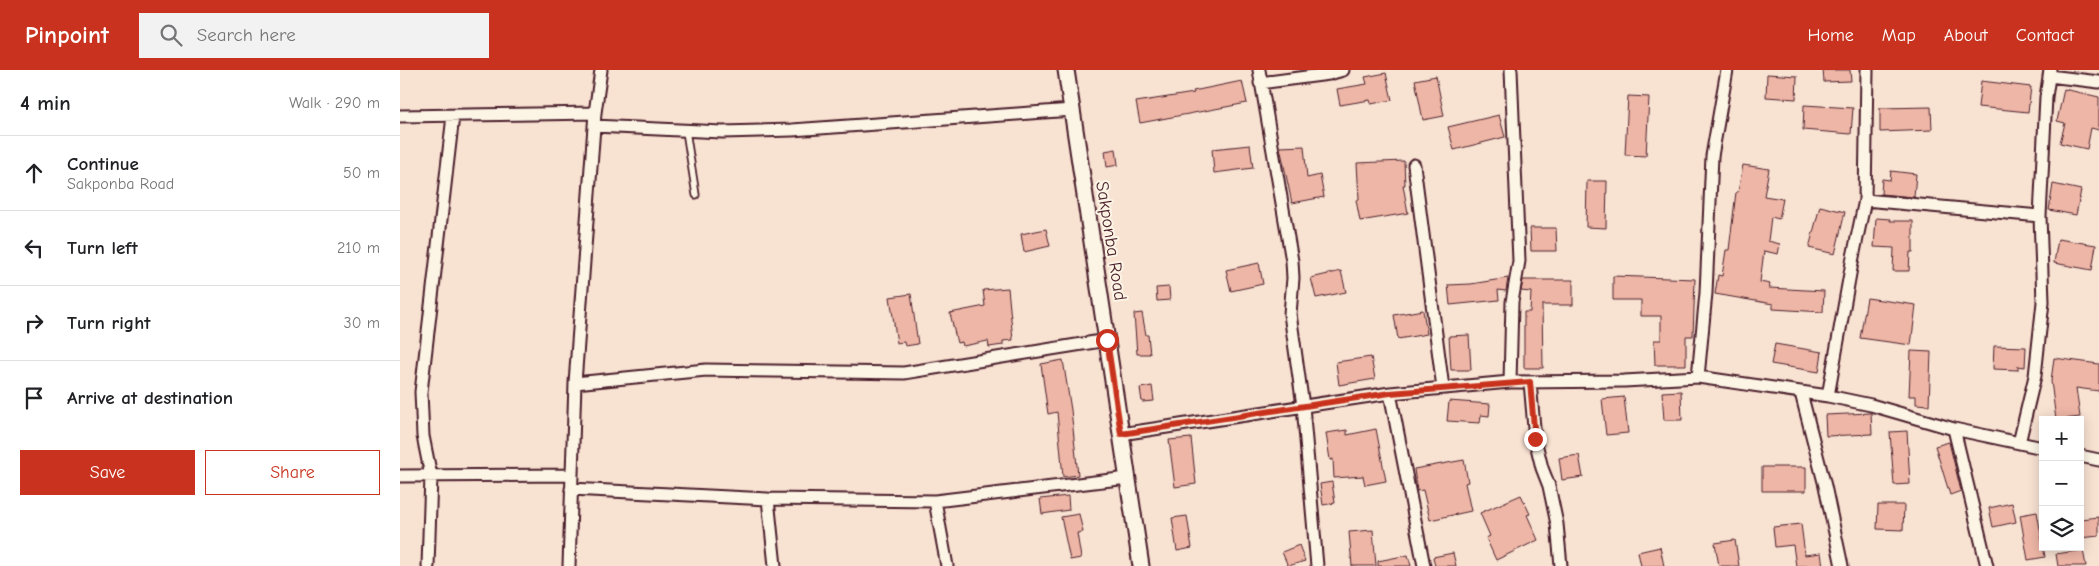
<!DOCTYPE html>
<meta charset="utf-8">
<style>
body{margin:0;font-family:"Comic Neue",sans-serif;background:#f2f2f2;color:#202124}
.controls{position:absolute;right:15px;bottom:15px;display:grid;overflow:hidden;border-radius:0px;box-shadow:0 2px 12px #0003}
.controls button{width:45px;height:45px;display:grid;place-items:center;padding:0;border:0;border-bottom:1px solid #e0e0e0;background:#fff;color:#202124;font:25px sans-serif}
.stop{position:absolute;width:15px;height:15px;margin:-11px;border:4px solid #c8321e;border-radius:50%;background:#fff}
.stop.end{background:#c8321e;border-color:#fff;box-shadow:0 1px 5px #0008}
.list{margin:0;padding:0;list-style:none}
h2{display:flex;justify-content:space-between;align-items:center;height:65px;margin:0;padding:0 20px;font-size:21px}
h2 small{font-size:16px;font-weight:400;color:#757577}
.list li{display:grid;grid-template-columns:32px 1fr auto;gap:15px;align-items:center;box-sizing:border-box;height:75px;padding:0 20px;border-top:1px solid #e0e0e0}
.list b{display:block;font-size:19px;white-space:nowrap}
.list p{margin:0;font-size:16px;white-space:nowrap;color:#757577}
.list em{font-size:16px;font-style:normal;color:#757577}
.actions{display:flex;gap:10px;padding:15px 20px}
.actions a{flex:1;padding:11px 0;border:1px solid #c8321e;border-radius:0px;text-align:center;font-size:18px;color:#c8321e}
.actions .main{background:#c8321e;color:#fff}
.icon{flex:none;width:28px;height:28px;fill:none;stroke:currentColor;stroke-width:2;stroke-linecap:round;stroke-linejoin:round}
.map{position:relative;flex:none;width:1699px;height:496px;overflow:hidden}
header{display:flex;align-items:center;gap:30px;box-sizing:border-box;height:70px;padding:0 25px;background:#c8321e;color:#fff}
header strong{font-size:24px}
nav{display:flex;gap:28px;margin-inline-start:auto;font-size:18px}
.search{width:350px;height:45px;background:#f2f2f2;display:flex;align-items:center;gap:12px;box-sizing:border-box;padding:0 18px;border-radius:0px;color:#757577;font-size:19px}
main{display:flex}
aside{flex:1;background:#fff}
.map>svg:first-child{display:block}
.building{fill:#eeb6a6;stroke:#4a1f2b}
.lines{fill:none;stroke-linecap:round;stroke-linejoin:round}
.lane-casing{stroke:#4a1f2b;stroke-width:9}
.street-casing{stroke:#4a1f2b;stroke-width:15}
.secondary-casing{stroke:#4a1f2b;stroke-width:19}
.lane{stroke:#fcf5e5;stroke-width:5.5}
.street{stroke:#fcf5e5;stroke-width:11}
.secondary{stroke:#fcf5e5;stroke-width:15}
.route{stroke:#c8321e;stroke-width:6}
.labels{text-anchor:middle;dominant-baseline:central;stroke-width:4;stroke-linejoin:round;paint-order:stroke}
.street-label{font-size:18px;fill:#4a1f2b;stroke:#fcf5e5}
</style>
<header>
<strong>Pinpoint</strong>
<div class="search"><svg class="icon" aria-label="search" viewBox="0 0 24 24"><circle cx="10" cy="10" r="6"/><path d="M15 15l6 6"/></svg>Search here</div>
<nav><a>Home</a><a>Map</a><a>About</a><a>Contact</a></nav>
</header>
<main>
<aside>
<h2>4 min<small>Walk · 290 m</small></h2>
<ul class="list">
<li><svg class="icon" aria-label="ahead" viewBox="0 0 24 24"><path d="M12 20V5M6 11l6-6 6 6"/></svg><div><b>Continue</b><p>Sakponba Road</p></div><em>50 m</em></li>
<li><svg class="icon" aria-label="left" viewBox="0 0 24 24"><path d="M17 20v-9H6M10 6l-5 5 5 5"/></svg><div><b>Turn left</b></div><em>210 m</em></li>
<li><svg class="icon" aria-label="right" viewBox="0 0 24 24"><path d="M7 20v-9h11M14 6l5 5-5 5"/></svg><div><b>Turn right</b></div><em>30 m</em></li>
<li><svg class="icon" aria-label="arrive" viewBox="0 0 24 24"><path d="M6 21V4h12l-3 4 3 4H6"/></svg><div><b>Arrive at destination</b></div></li>
</ul>
<div class="actions"><a class="main">Save</a><a>Share</a></div>
</aside>
<div class="map">
<svg width="1699" height="496" viewBox="0 0 1699 496">
<rect width="100%" height="100%" fill="#f8e2d2"/>
<filter id="ink" filterUnits="userSpaceOnUse"><feTurbulence type="fractalNoise" baseFrequency=".02" numOctaves="2"/><feDisplacementMap in="SourceGraphic" scale="10" xChannelSelector="R" yChannelSelector="G"/><feConvolveMatrix kernelMatrix="1 2 1 2 8 2 1 2 1" color-interpolation-filters="sRGB"/></filter>
<g filter="url(#ink)">
<path class="building" d="M1423,0H1450L1451,11L1424,12Z
M986,3L992,30L971,34L970,30L940,35L937,19L967,14L965,7Z
M1367,4L1397,6L1396,29L1366,27Z
M1036,6L1044,46L1023,50L1015,10Z
M842,11L847,33L740,53L736,32L794,23L793,21Z
M1581,11L1631,17L1628,42L1578,37Z
M1664,19L1699,27V60L1691,58L1687,79L1660,73L1665,53L1657,51Z
M1228,26L1249,27L1246,86L1225,85Z
M1404,35L1453,38L1451,64L1403,60Z
M1531,37L1532,60L1480,62V38Z
M1099,45L1105,67L1054,80L1048,57Z
M850,75L853,98L814,103L812,79Z
M904,76L907,108L920,105L924,127L892,133L880,77Z
M716,79L718,95L707,97L705,81Z
M1004,91L1005,115H1003L1008,143L960,151L956,130L959,129L957,93Z
M1343,95L1369,99L1364,126L1383,129L1379,149L1371,147L1368,171L1380,174L1378,184L1364,181L1360,212L1370,214L1369,218L1424,221L1423,242L1373,239V234L1315,224L1318,205L1322,206L1326,180H1329L1336,122H1338Z
M1491,101L1516,104L1514,127L1481,124L1482,109L1490,110Z
M1187,111H1207L1206,158L1186,157Z
M1653,114L1681,120L1676,145L1649,140Z
M1420,136L1445,142L1435,184L1409,178Z
M1476,148L1490,149V151H1513V182H1510L1509,201H1493L1494,178L1474,177Z
M1130,158H1156L1157,181H1131Z
M646,159L650,176L624,182L621,164Z
M1658,169L1696,175L1692,200L1654,193Z
M859,193L863,214L831,221L826,200Z
M941,201L946,222L916,228L911,208Z
M1213,206L1295,209L1293,266H1286V295H1255L1254,270H1261V246H1241V230H1213Z
M1108,208L1106,221L1098,220L1099,230L1050,235L1048,215L1071,214Z
M1123,210H1173V235H1142L1143,298H1124V242H1130L1131,222L1121,221Z
M769,217L770,230L757,231L756,218Z
M608,218L613,270L603,271V275L589,277L588,271L563,276L562,272L557,273L550,243L585,236L583,220Z
M511,224L518,274L505,276L504,272L497,273L490,227Z
M1467,228L1516,235L1511,275L1460,268Z
M1023,240L1027,264L998,269L994,245Z
M742,243L746,265H748L750,284H737L734,244Z
M1069,265L1071,300H1051L1049,266Z
M1375,274L1422,282L1419,302L1371,294Z
M1594,276L1626,277L1625,297L1618,296V300L1593,299Z
M1511,281L1531,282L1529,335L1516,334V326H1509Z
M971,287L975,309L939,315L936,292Z
M1654,288L1699,294V321L1676,318L1680,347L1656,350L1651,311Z
M663,290L671,340L678,405L663,407L657,342L648,344L641,294Z
M752,316L754,331L742,332L740,318Z
M1281,321L1282,350H1264L1262,322Z
M1224,327L1228,363L1206,365L1202,329Z
M1049,331L1090,334L1089,346L1081,345L1080,353L1047,351Z
M1471,343L1472,364L1426,366L1425,345Z
M976,359L986,411L965,415L963,406L934,408L933,389L930,390L926,363L947,360V365Z
M1507,361L1510,414L1494,415L1490,362Z
M791,368L796,414L775,417L769,370Z
M1549,372L1561,421L1550,425L1535,376Z
M1179,385L1183,407L1162,410L1159,388Z
M1064,390L1068,412L1065,413L1071,441L1030,450L1023,420L1017,421L1014,399Z
M1362,397H1406V421H1362Z
M932,412L935,433L923,435L920,414Z
M1121,425L1130,444L1127,445L1138,470L1096,490L1086,468L1090,466L1080,443Z
M668,426L669,440L642,444L640,429Z
M1612,433L1616,452L1593,457L1589,438Z
M1478,435H1504L1503,460L1477,459Z
M1637,442L1645,487L1628,490L1620,445Z
M679,444L683,462L677,463L681,488L670,490L661,447Z
M787,446L792,478L777,481L772,448Z
M1699,447V466L1680,468V449Z
M1401,454L1405,485L1421,483L1423,496H1396L1393,475L1375,477L1373,457Z
M973,460L976,496H952L949,462Z
M1335,470L1339,496H1319L1315,473Z
M899,475L905,491L888,496L882,482Z
M1260,477L1264,496H1241L1238,482Z
M1683,480L1686,496H1658L1656,484Z
M1053,483L1056,496H1035L1033,487Z
M1008,485L1011,496H978V491Z"/>
<g class="lines">
<g class="lane-casing">
<path id="lane" d="M286,61L296,125"/>
</g>
<g class="street-casing">
<path id="street" d="M859,0L892,191L893,208L890,244L903,336L917,496
M1649,6L1699,12
M860,13L929,4L943,0
M0,46L195,43
M194,56L322,62L392,60L672,40
M1014,95L1043,318
M1465,130L1640,146
M1298,307L1306,223L1312,86L1327,0
M1110,312L1112,232L1119,191L1111,0
M1130,312L1135,369L1142,398L1149,416L1157,454L1161,496
M175,313L306,300L504,303L707,270
M990,323L1024,496
M1401,323L1425,416L1442,496
M1428,326L1453,187L1465,130L1467,0
M1554,359L1587,496
M721,364L990,323L1110,312L1224,311L1298,307L1428,326L1471,335L1554,359L1643,378
M1619,373L1635,306L1643,232L1640,146L1646,27L1650,0
M1680,386L1699,390
M0,406L172,405
M171,419L368,429L535,431L728,408
M368,429L375,496
M535,431L547,496
M28,496L31,406L23,366L21,322L53,46
M169,496L175,313L195,43L201,0"/>
</g>
<g class="secondary-casing">
<path id="secondary" d="M666,0L741,496"/>
</g>
<use href="#lane" class="lane"/>
<use href="#street" class="street"/>
<use href="#secondary" class="secondary"/>
</g>
</g>
<g class="lines" filter="url(#ink)">
<path class="route" d="M707,270L721,364L990,323L1130,312L1135,369"/>
</g>
<g class="labels">
<g class="street-label">
<text transform="translate(711 171) rotate(81)">Sakponba Road</text>
</g>
</g>
</svg>
<div class="controls">
<button>+</button>
<button>−</button>
<button><svg class="icon" aria-label="layers" viewBox="0 0 24 24"><path d="M12 4l9 5-9 5-9-5zM3 14l9 5 9-5"/></svg></button>
</div>
<div class="stop" style="left:707px;top:270px"></div>
<div class="stop end" style="left:1135px;top:369px"></div>
</div>
</main>
